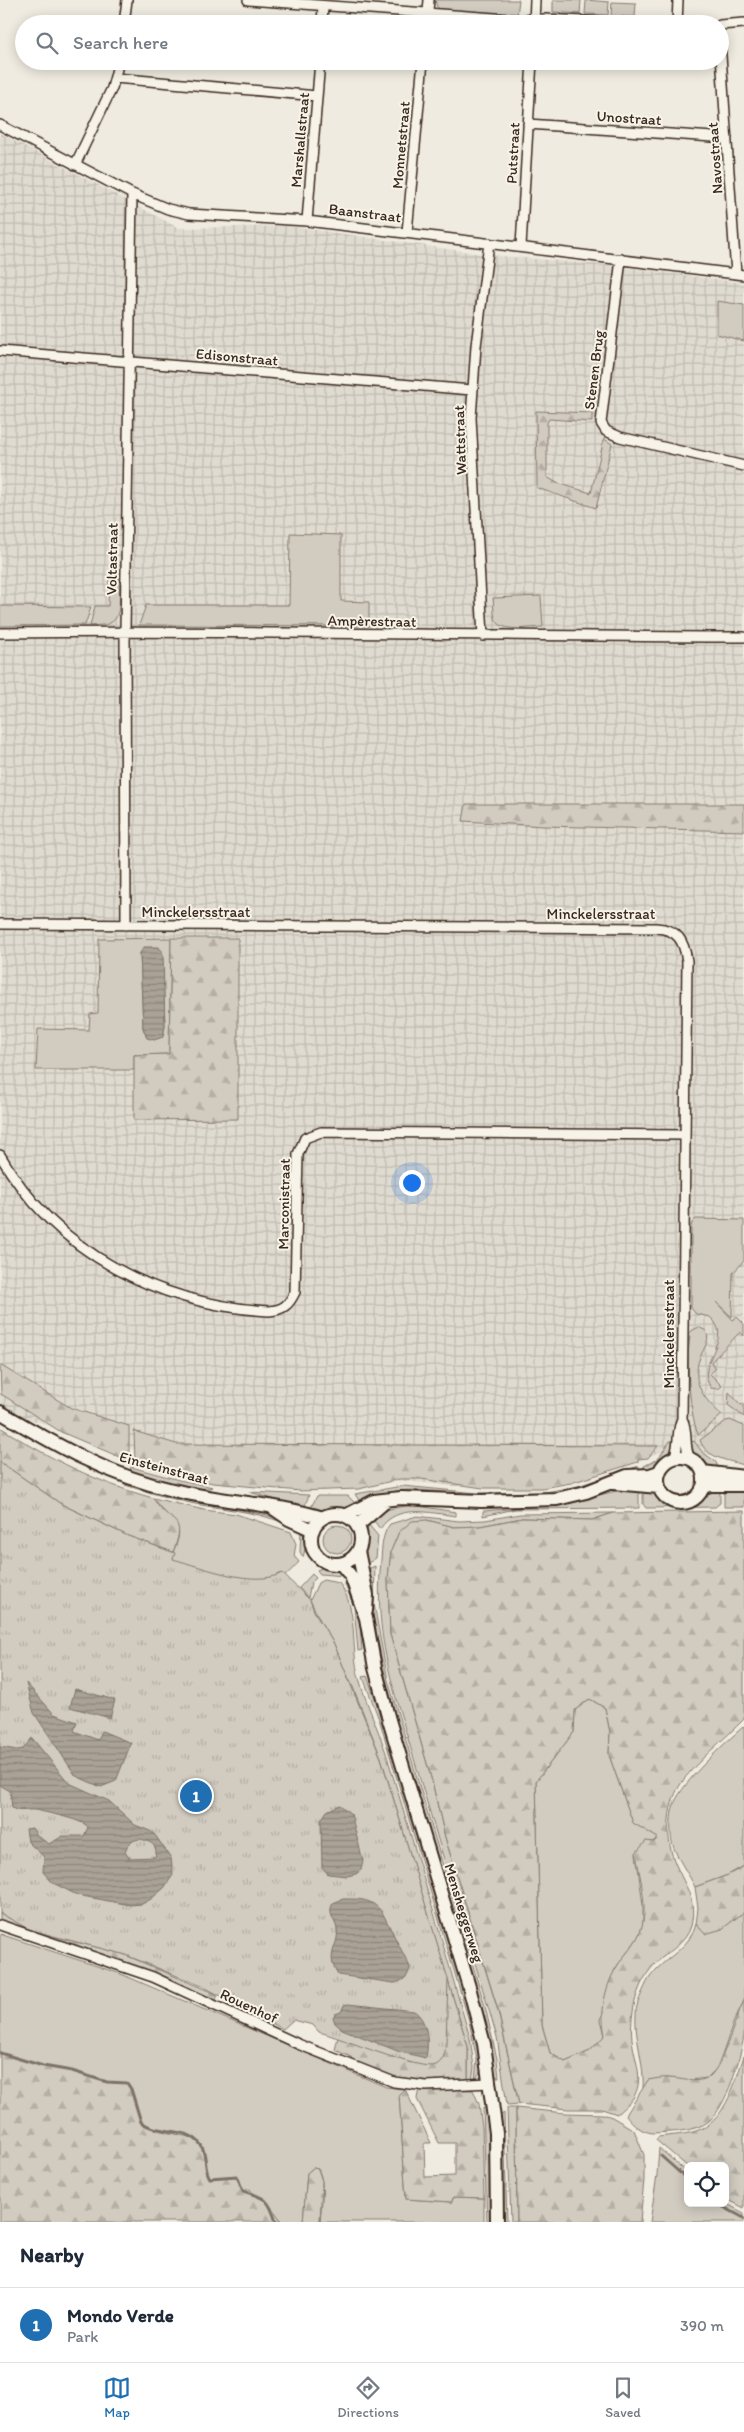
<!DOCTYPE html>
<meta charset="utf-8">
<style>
body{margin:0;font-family:Itim,sans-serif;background:#f2f2f3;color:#1f2937}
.controls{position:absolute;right:15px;bottom:15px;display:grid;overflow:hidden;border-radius:8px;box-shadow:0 2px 12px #0003}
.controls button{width:45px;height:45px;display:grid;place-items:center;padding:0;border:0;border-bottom:1px solid #e0e1e3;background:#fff;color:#1f2937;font:25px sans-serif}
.you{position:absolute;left:411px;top:1182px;width:18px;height:18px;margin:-12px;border:4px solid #fff;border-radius:50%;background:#1a73e8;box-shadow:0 0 0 8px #1a73e833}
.badge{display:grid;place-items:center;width:32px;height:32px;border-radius:50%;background:#1f6fb2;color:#fff;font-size:16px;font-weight:700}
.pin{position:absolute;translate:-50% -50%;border:2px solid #fff;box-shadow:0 1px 5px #0006}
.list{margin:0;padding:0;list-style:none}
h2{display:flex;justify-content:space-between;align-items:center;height:65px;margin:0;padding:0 20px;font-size:21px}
h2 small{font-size:16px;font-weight:400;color:#747a83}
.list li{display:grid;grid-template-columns:32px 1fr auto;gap:15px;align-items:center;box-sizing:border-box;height:75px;padding:0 20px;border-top:1px solid #e0e1e3}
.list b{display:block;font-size:19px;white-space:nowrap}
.list p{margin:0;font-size:16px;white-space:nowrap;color:#747a83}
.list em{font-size:16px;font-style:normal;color:#747a83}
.icon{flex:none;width:28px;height:28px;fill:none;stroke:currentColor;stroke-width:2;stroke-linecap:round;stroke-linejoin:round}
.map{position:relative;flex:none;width:744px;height:2222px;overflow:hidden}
.search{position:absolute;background:#fff;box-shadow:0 2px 12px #0003;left:15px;right:15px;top:15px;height:55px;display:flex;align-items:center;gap:12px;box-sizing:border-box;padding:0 18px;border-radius:28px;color:#747a83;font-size:19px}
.sheet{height:140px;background:#fff}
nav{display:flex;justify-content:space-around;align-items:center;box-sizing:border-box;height:70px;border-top:1px solid #e0e1e3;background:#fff;font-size:14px;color:#747a83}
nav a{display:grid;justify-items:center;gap:2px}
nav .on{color:#1f6fb2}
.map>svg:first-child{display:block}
.industrial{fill:url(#industrial-grid)}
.grass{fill:#d1cbc0;stroke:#867a6f;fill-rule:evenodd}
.forest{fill:url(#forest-firs);stroke:#867a6f;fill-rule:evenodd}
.park{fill:url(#park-tufts);stroke:#867a6f}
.water{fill:url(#water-rules);stroke:#7e7266;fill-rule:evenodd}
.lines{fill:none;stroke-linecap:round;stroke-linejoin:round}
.stream{stroke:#7e7266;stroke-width:3}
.street-casing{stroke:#3b2a1e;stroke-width:12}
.secondary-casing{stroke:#3b2a1e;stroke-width:16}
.street{stroke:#f7f3e8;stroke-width:9}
.secondary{stroke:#f7f3e8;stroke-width:12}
.labels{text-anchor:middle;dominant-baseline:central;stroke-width:4;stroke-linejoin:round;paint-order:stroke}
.street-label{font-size:15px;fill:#3b2a1e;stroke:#f7f3e8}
</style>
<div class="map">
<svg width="744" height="2222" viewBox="0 0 744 2222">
<defs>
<pattern id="industrial-grid" width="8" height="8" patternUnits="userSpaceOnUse" patternTransform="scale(1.25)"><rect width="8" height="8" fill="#e0dbd0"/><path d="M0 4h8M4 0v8" fill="none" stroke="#c1bcb2"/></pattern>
<pattern id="forest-firs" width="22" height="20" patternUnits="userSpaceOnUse" patternTransform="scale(1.25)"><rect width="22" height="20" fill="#d1cbc0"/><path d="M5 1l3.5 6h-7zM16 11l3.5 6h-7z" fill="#b4aea5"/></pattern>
<pattern id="park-tufts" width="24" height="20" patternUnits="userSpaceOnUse" patternTransform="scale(1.25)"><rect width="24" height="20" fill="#d1cbc0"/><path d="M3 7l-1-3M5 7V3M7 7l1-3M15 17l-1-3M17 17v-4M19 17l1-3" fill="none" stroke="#b4aea5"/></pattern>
<pattern id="water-rules" width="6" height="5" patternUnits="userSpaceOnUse" patternTransform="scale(1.25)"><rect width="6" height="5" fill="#aaa296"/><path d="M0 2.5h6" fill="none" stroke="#8c847a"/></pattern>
</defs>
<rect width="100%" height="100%" fill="#efebe0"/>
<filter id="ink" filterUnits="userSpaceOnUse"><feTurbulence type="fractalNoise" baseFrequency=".02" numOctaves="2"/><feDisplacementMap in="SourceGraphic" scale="10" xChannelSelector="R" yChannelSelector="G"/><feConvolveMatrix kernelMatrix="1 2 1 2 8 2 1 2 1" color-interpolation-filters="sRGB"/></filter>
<g filter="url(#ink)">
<path class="industrial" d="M0,133L179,228L289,226L489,255L617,266L744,283V1464L715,1455L657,1453L574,1482L455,1486L364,1477L200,1469L15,1415L0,1404Z"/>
<path class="grass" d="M435,0H519L517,15L438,10Z
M553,0H581L580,14L553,12Z
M586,0L609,2L608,15L585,14Z
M612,2L636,3L635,17L611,16Z
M717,301L744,305V341L717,334Z
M290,533L341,535V601L369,602V626L139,625L146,605H289Z
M119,578C119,590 123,618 110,623C104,626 96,625 90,626L95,606H108L109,579Z
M541,596L543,627C530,627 500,634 495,618C493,612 494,604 493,598Z
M0,606L91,607L85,625L0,626Z
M171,938L169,1054L134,1055V1070H36L38,1029L89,1030L90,1014L98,1013L99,939ZM162,950L165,1027L147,1038L143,1028L140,953Z
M696,1219L744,1220V1261L733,1273L732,1317L716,1302L733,1320L737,1317L744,1324V1336L740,1332L711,1362L716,1368L710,1374L722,1386L718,1389L711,1388C693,1362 736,1340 710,1317L696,1314L691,1308V1227L692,1223Z
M699,1327L706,1331C710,1340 706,1344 702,1353C689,1379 702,1398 722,1415L698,1435C689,1410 685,1357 691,1331Z
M729,1392L741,1405L744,1403V1417L728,1405Z
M730,1420L744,1426V1465C727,1460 706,1458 700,1440L726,1421Z
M670,1441H673C673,1455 657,1470 643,1470L644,1466L658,1459Z
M694,1441L703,1453L715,1461L719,1468L704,1465L694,1453L691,1442Z
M0,1462L61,1504L128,1536L173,1552C189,1520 168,1522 153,1498L204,1510L236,1514L291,1532L296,1544L294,1556L299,1562C290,1571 282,1582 269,1584C252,1587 228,1579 212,1575C132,1553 71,1522 0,1479Z
M639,1466V1470C609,1476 580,1491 550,1493C527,1495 503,1496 481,1495C434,1494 405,1481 360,1502L355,1494L403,1486L477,1493L546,1492L578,1486Z
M131,1467L179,1480L213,1487C188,1493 154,1479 130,1471Z
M125,1483L178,1498L267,1515L298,1526L296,1529C266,1512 228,1510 195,1504C171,1499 148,1492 125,1485Z
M724,1488H744V1507H724Z
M624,1489H639V1508L515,1509L483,1516V1511L558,1505Z
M643,1489C648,1490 654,1491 658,1493C669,1501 678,1511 693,1503C703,1498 707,1491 720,1489V1503L715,1507L646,1508L643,1504Z
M249,1492L309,1495L304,1508Z
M317,1496H348L356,1504C342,1511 325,1512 310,1509Z
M411,1505L456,1512V1516C430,1513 397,1503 380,1529L372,1518L389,1509Z
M613,1513L592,1520L522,1518L480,1526L454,1527L427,1520L399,1532L391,1551L388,1578L390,1634L432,1781L445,1837L498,2011L519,2104L507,2105L497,2037L397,1702C383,1650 376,1614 381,1560C382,1547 382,1534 390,1524L417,1516L459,1521L485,1520L520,1514Z
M368,1524L378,1536L376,1558L365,1565L364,1551Z
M323 1539a14 14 0 1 1 28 0a14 14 0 1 1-28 0Z
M301,1530L307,1542L303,1557L300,1552Z
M375,1566L374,1604L388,1680L485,2006L497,2059L499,2077H496C488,2022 471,1969 455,1916C420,1801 381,1689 366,1570Z
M322,1568C331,1567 338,1568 344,1576L320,1574L317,1570Z
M312,1574L316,1578L311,1583L308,1598L299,1588Z
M348,1579L359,1613L362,1650L358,1651L354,1607L344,1582Z
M323,1580L339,1583C359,1608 350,1648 359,1678C366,1704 378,1728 386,1753C415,1848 443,1943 470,2038L474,2067L472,2081H468V2047L381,1758L353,1687L310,1600L318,1583Z
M367,1676L383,1720L475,2029L483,2067L475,2080L477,2060L469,2021L380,1722L363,1677Z
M590,1699L605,1708L610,1732L609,1755L633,1822L658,1838L636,1853L643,1905V1926L637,1939L615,1969L601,2020L605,2035L590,2051L565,2062L550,2053L542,2025L536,1781L574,1732L575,1710Z
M744,1726V1866L728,1875L695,1887C688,1872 676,1858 672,1842C670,1831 670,1815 674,1804C684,1780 724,1744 744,1726Z
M744,1912V2001L734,2021L718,2067L707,2078L682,2081L668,2078L649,2080L643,2090C645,2063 634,2039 636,2013C636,2004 642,1993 646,1984C658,1959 689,1952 696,1924L699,1928H722Z
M0,1934L121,1974L386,2087L405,2089L399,2094L406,2199L452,2202V2197L484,2198V2222H320C321,2206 326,2183 318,2169L313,2168L307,2173L303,2222H279L280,2219L265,2199L242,2189L239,2177L210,2178L175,2133L154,2129L141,2122L129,2084L107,2082L72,2071L43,2066L0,2053Z
M483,2108H488L491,2222H487Z
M507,2108H516L517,2222H511Z
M504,2113L507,2222H504L500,2116Z
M659,2148L688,2173V2203H725L744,2213V2222H650L657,2175Z"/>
<path class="forest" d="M536,411L592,413V422L549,419L547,423V477L557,483L591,493L604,439L612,444L596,508L537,488Z
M466,804H744V831L543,826L463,821Z
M171,938H238V1119L134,1120V1055L169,1054Z
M0,1365L71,1408L129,1426V1461L61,1432L1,1394Z
M0,1427C48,1458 98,1483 153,1498C170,1526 188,1514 173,1552L128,1536L61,1504L0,1462Z
M134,1431L176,1444L658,1446L648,1458L638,1459V1462L571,1483L542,1488H483L421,1479H400L359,1489L300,1491L213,1483L172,1474L135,1463Z
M744,1511V1719C725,1739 695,1762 680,1785C666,1807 665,1841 676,1865C686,1888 697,1900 691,1926C686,1944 667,1952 655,1964C643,1976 635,1995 633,2012C631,2023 631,2035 633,2046C636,2063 644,2081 633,2098C629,2104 622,2109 617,2114L602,2109H568L519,2104L498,2010L445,1837L432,1781L390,1634L388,1578L391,1551L399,1532L412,1521L427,1520L454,1527L480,1526L522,1518L592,1520L613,1513ZM590,1699L605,1708L610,1732L609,1755L633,1823L658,1838L654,1842L646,1841L636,1853C639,1875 648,1904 642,1926C638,1943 624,1954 616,1968C604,1989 600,2013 605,2035L590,2051L565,2062L550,2053L542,2025L536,1781L574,1732L575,1710Z
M310,1600L314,1611L334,1644L381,1758L468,2047V2081L420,2083L400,2081L356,2065L351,2057L335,2050L338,2037L411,2063L298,1605Z
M744,1866V1912L722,1929L705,1934L696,1924L698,1908L695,1887L728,1875Z
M0,1913L30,1930L123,1954L218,1995L215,2002L169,1979L0,1922Z
M744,2001C744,2012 744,2025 744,2036C740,2059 727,2106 709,2121C696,2132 669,2132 653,2133C641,2132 633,2124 626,2115L648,2080C655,2079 662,2077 668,2078C681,2078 694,2084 707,2078C722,2071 734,2019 744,2001Z
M0,2053L43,2066L72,2071L107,2082L127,2083L131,2089L141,2122C157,2134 179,2132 197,2140C206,2153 203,2166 210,2178L237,2176L243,2191L250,2189L253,2194L265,2199L280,2219L279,2222H0Z
M744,2056V2208L725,2198V2166L688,2167L656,2140L658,2137C672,2135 688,2135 701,2129C726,2119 736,2079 744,2056Z
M419,2088L473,2090L479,2104L482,2127L484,2198L453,2197L452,2202L406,2199L399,2094L405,2089L431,2143H424L425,2177L455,2176V2143H439L417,2099Z
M516,2108L565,2113L603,2114L612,2117L634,2130L644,2155V2180L640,2222H517Z
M313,2168L318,2169L322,2181L320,2222H303L307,2173Z"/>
<path class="park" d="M0,1462L61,1504L128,1536L175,1553L173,1559C202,1567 254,1588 282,1573L310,1600L314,1611L334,1644L381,1758L448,1979L446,2045C445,2052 444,2061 436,2065C422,2072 340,2037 319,2032L313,2025L293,2020L283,2029L202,1986L123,1954L30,1930L0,1913Z"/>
<path class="water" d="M144,947H159L163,955L165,1027L163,1037L154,1040L147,1038L143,1028L140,953Z
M26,1683L54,1714L77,1722L74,1731L98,1740L102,1731L131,1743L116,1781L101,1787L76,1776L34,1713Z
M75,1689L115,1700L110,1718L70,1707Z
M32,1738L69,1783L109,1801L135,1825L150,1831L155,1835L171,1858L173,1875L164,1888L151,1899L142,1904L130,1905L77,1895L53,1883L43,1872L44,1857L28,1842L26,1829L32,1828L37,1836L49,1844L63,1836H84L88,1827C84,1820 45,1812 35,1810C26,1809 20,1813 12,1808L10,1791L0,1785V1747L17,1750L23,1749ZM140,1839C150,1841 159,1846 155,1857L129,1858L125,1852C127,1844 132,1840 140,1839Z
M340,1805L351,1814L363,1861L361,1870L356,1874L347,1876L328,1874L322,1867L321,1820L327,1811Z
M343,1899C359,1899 371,1898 382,1912L410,1967C409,1977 403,1981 394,1983L338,1975C324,1953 340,1946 337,1929C335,1919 327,1914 333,1903Z
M348,2004L414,2011C428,2020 429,2043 426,2058L400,2052L342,2029L335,2023L333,2017L335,2014L341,2012L344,2005Z"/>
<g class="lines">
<path class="stream" d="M0,2053L43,2066L72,2071L107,2082L127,2083L131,2089L141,2122C158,2135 188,2126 201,2145C208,2155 203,2169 210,2178L237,2176L243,2191C266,2198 269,2199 276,2222
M661,2156L688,2180
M716,2203L744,2218"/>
<g class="street-casing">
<path id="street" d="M248,0L521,20L545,19L644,24
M124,24L127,0
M322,24L323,6
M427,24L429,0
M534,24L535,0
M677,24L678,0
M720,25L744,23
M720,41L736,274
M115,78L317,96
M528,124L727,138
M0,125L132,194L168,209L189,214L307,221L744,275
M75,165L112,88L119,61
M307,221L320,61
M407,232L423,61
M521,246L532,61
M621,259L601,423L606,431L620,437L744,466
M0,351L472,390
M0,633C248,630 496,636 744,637
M483,636L471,418L476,346L489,243
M0,924L656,928C678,929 684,941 687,961L682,1419C676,1431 680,1446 674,1458
M126,925L125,631L132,194
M0,1155C56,1253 159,1305 269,1311C283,1310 289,1305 295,1292L298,1154L305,1138L321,1132L684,1135
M682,1419C689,1431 683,1447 690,1459
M0,1925L153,1977L298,2044L394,2082L426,2086L490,2083"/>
</g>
<g class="secondary-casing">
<path id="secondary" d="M0,1412C56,1445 109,1476 173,1490C222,1502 274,1503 323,1518
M658 1480a23 23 0 1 1 46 0a23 23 0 1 1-46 0Z
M703,1472L744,1477
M613,1483L659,1487
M702,1488L710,1485H744
M273,1508L289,1519L313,1530
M311 1539a25 25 0 1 1 50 0a25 25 0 1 1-50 0Z
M345,1516L374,1501L401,1498L482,1501L557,1499L586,1492L627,1476L650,1475L659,1472
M357,1526L387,1500
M358,1551L367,1595L366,1611
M341,1564L351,1576L366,1618L375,1668L389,1720L469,1987L484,2044L496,2133L497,2222"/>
</g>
<use href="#street" class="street"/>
<use href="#secondary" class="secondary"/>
</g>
</g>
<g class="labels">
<g class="street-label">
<text transform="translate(629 118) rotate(4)">Unostraat</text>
<text transform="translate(300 140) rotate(-85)">Marshallstraat</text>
<text transform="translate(401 145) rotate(-85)">Monnetstraat</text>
<text transform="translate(513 153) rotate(-87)">Putstraat</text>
<text transform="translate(715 158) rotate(-94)">Navostraat</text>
<text transform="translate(365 213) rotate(7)">Baanstraat</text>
<text transform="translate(237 357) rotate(5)">Edisonstraat</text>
<text transform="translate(594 370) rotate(-83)">Stenen Brug</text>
<text transform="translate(460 440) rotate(-92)">Wattstraat</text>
<text transform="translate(112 559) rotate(-89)">Voltastraat</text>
<text transform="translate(372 621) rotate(1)">Ampèrestraat</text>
<text x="196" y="912">Minckelersstraat</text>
<text x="601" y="914">Minckelersstraat</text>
<text transform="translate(284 1204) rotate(-89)">Marconistraat</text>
<text transform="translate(669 1334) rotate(-90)">Minckelersstraat</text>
<text transform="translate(164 1468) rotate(15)">Einsteinstraat</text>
<text transform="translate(464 1913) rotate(73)">Mensheggerweg</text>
<text transform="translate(249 2006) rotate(25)">Rouenhof</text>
</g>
</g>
</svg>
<div class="controls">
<button><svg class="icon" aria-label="locate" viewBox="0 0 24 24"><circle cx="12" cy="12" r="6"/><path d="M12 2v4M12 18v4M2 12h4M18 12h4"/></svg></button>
</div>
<div class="you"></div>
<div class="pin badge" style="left:196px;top:1796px">1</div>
<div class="search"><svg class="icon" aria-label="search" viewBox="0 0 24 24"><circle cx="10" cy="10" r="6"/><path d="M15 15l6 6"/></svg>Search here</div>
</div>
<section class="sheet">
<h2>Nearby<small></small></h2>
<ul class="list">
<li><span class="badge">1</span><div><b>Mondo Verde</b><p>Park</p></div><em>390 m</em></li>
</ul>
</section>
<nav>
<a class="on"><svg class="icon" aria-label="map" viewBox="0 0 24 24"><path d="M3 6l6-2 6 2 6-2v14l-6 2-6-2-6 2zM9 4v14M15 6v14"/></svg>Map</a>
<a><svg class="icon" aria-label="directions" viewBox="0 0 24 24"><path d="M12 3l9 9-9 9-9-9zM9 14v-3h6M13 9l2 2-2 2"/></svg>Directions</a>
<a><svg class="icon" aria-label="saved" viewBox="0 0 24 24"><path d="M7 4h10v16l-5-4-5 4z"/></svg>Saved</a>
</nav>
